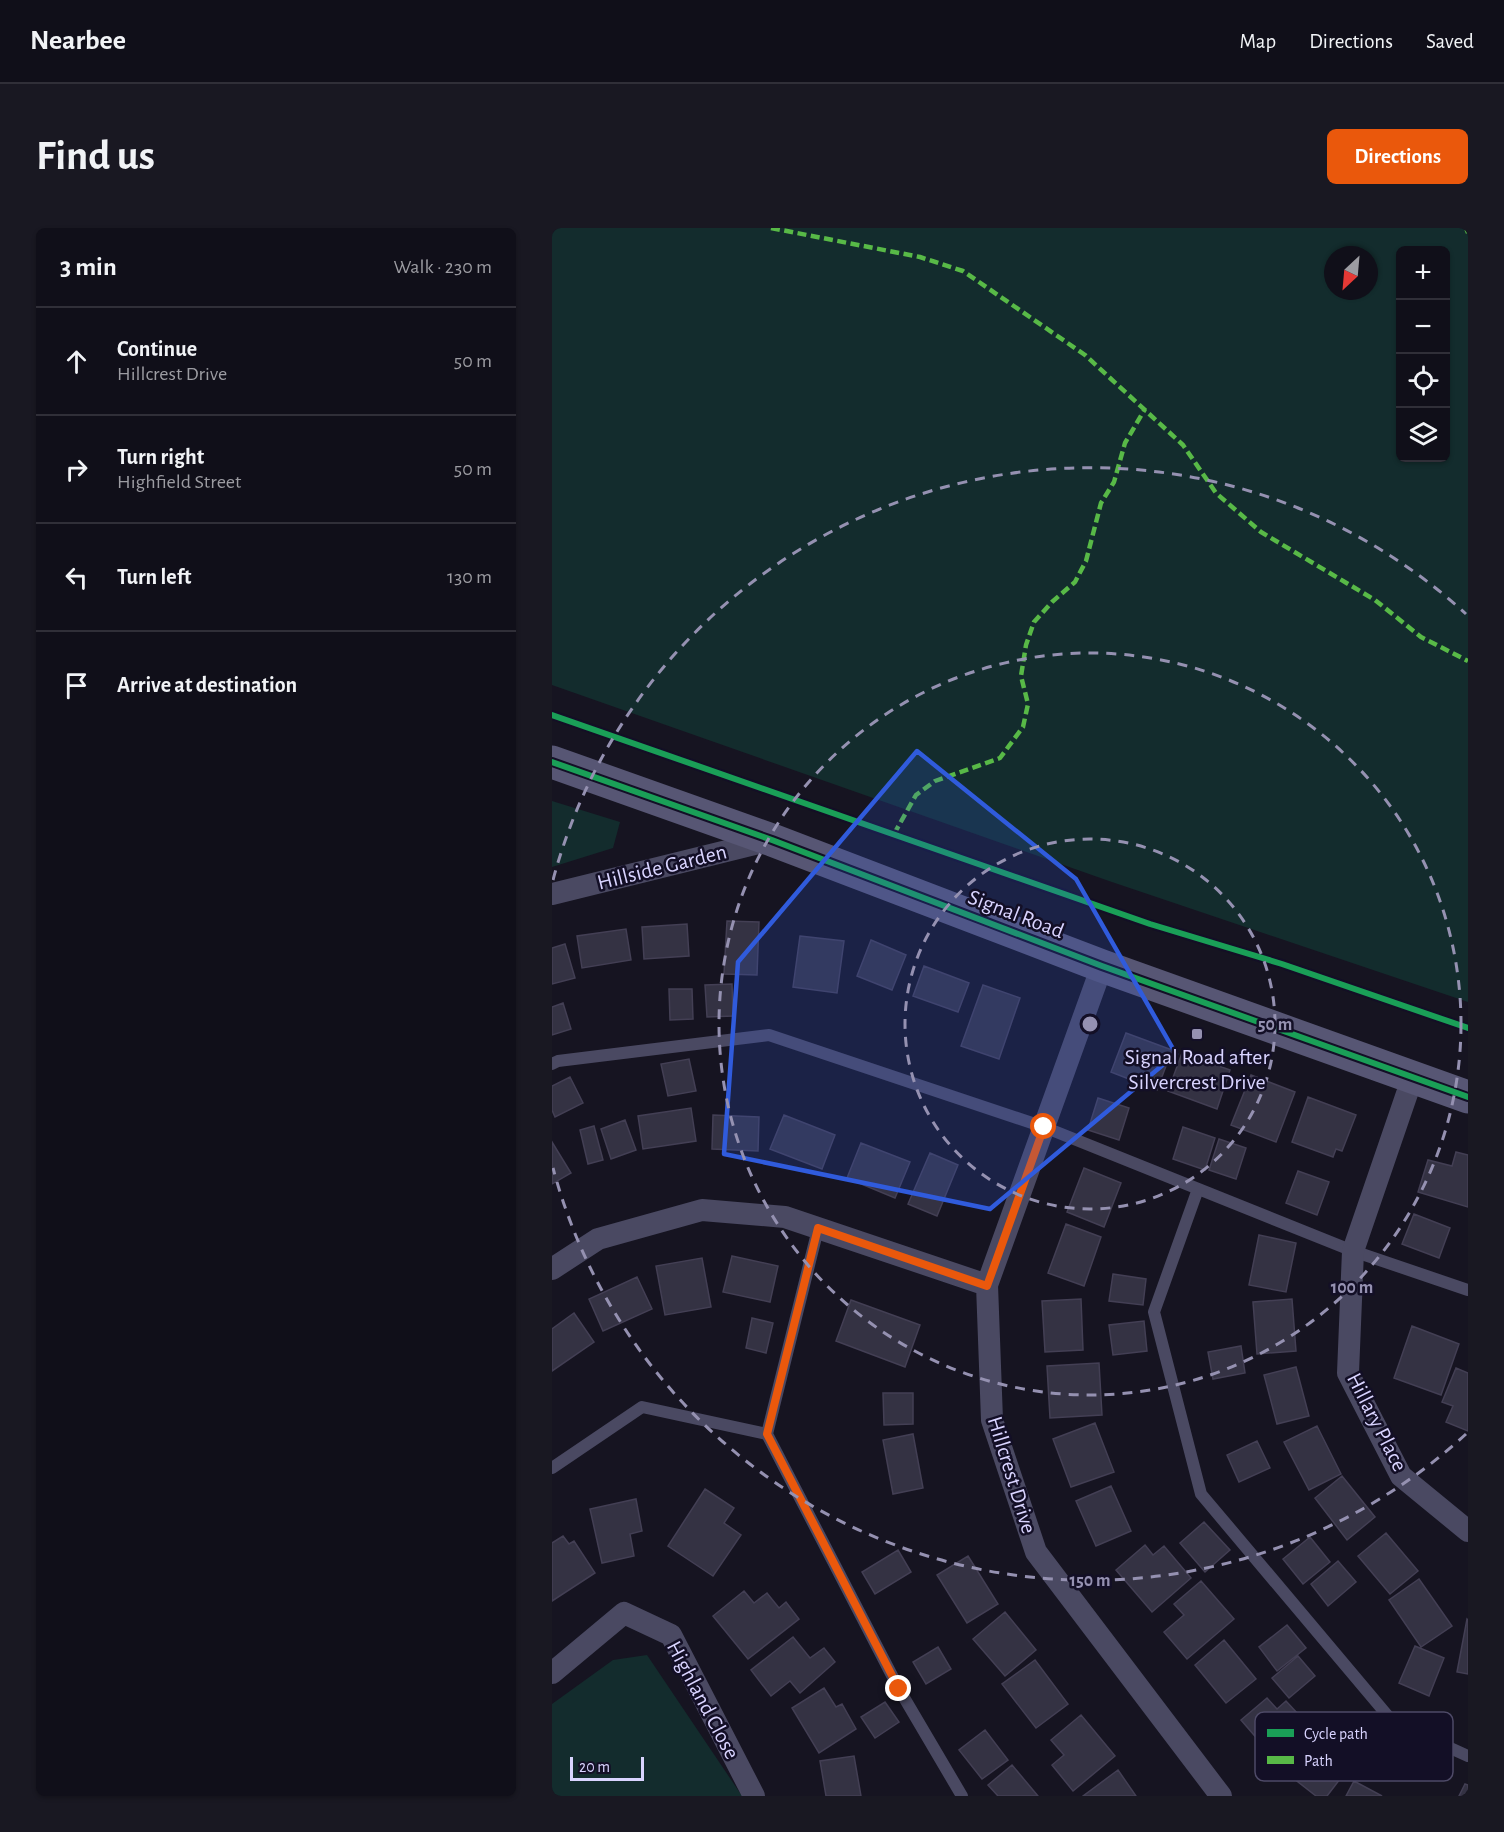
<!DOCTYPE html>
<meta charset="utf-8">
<style>
body{margin:0;font-family:"Alegreya Sans",sans-serif;background:#191822;color:#f1f3f6}
.controls{position:absolute;right:18px;top:18px;display:grid;overflow:hidden;border-radius:9px;box-shadow:0 2px 4px #0004}
.controls button{width:54px;height:54px;display:grid;place-items:center;padding:0;border:0;border-bottom:2px solid #302f38;background:#100f19;color:#f1f3f6;font:30px sans-serif}
.compass{position:absolute;left:772px;top:18px;width:54px;height:54px;border-radius:50%;background:#100f19;box-shadow:0 2px 4px #0004;rotate:206deg}
.scale{position:absolute;left:18px;bottom:15px;width:74px;box-sizing:border-box;padding-left:6px;border:3px solid #d9d4ff;border-top:0;font-size:16px;line-height:21px;white-space:nowrap;color:#d9d4ff;-webkit-text-stroke:4px #130f26;paint-order:stroke}
.stop{position:absolute;width:18px;height:18px;margin:-14px;border:4px solid #ea580c;border-radius:50%;background:#fff}
.stop.end{background:#ea580c;border-color:#fff;box-shadow:0 2px 6px #0008}
.list{margin:0;padding:0;list-style:none}
h2{display:flex;justify-content:space-between;align-items:center;height:78px;margin:0;padding:0 24px;font-size:26px}
h2 small{font-size:20px;font-weight:400;color:#9c9ca2}
.list li{display:grid;grid-template-columns:39px 1fr auto;gap:18px;align-items:center;box-sizing:border-box;height:108px;padding:0 24px;border-top:2px solid #302f38}
.list b{display:block;font-size:22px;white-space:nowrap}
.list p{margin:0;font-size:20px;white-space:nowrap;color:#9c9ca2}
.list em{font-size:20px;font-style:normal;color:#9c9ca2}
.icon{flex:none;width:33px;height:33px;fill:none;stroke:currentColor;stroke-width:2;stroke-linecap:round;stroke-linejoin:round}
.map{position:relative;flex:none;width:916px;height:1568px;overflow:hidden;border-radius:9px}
header{display:flex;align-items:center;gap:36px;box-sizing:border-box;height:84px;padding:0 30px;background:#100f19;border-bottom:2px solid #302f38}
header strong{font-size:28px}
nav{display:flex;gap:33px;margin-inline-start:auto;font-size:21px}
.intro{display:flex;align-items:center;justify-content:space-between;box-sizing:border-box;height:144px;padding:0 36px}
h1{margin:0;font-size:42px}
.button{padding:15px 27px;border-radius:9px;background:#ea580c;color:#fff;font-size:21px;font-weight:700}
main{display:flex;gap:36px;padding:0 36px}
aside{flex:1;background:#100f19;border-radius:9px;box-shadow:0 2px 4px #0004}
.map>svg:first-child{display:block}
.green{fill:#132c2d;fill-rule:evenodd}
.building{fill:#343243;stroke:#433f54;stroke-width:1.5}
.lines{fill:none;stroke-linecap:round;stroke-linejoin:round}
.lane{stroke:#4a4962;stroke-width:12}
.street{stroke:#4a4962;stroke-width:22}
.secondary{stroke:#575674;stroke-width:33}
.quiet{stroke:#58b947;stroke-width:4.5;stroke-dasharray:9 4.5;stroke-linecap:butt}
.cycleway-casing{stroke:#130f26;stroke-width:10}
.cycleway{stroke:#1a9f57;stroke-width:6}
.route{stroke:#ea580c;stroke-width:8}
.marked{fill:#305bdc;fill-opacity:0.2;stroke:#305bdc;stroke-width:4.5;stroke-linejoin:round}
.ring{fill:none;stroke:#9591b1;stroke-width:3;stroke-dasharray:10 8}
.poi-dot{fill:#9591b1;stroke:#130f26;stroke-width:2}
.labels{text-anchor:middle;dominant-baseline:central;stroke-width:5;stroke-linejoin:round;paint-order:stroke}
.street-label{font-size:22px;fill:#d9d4ff;stroke:#130f26}
.poi-label{font-size:22px;fill:#d9d4ff;stroke:#130f26}
.key{fill:#130f26;stroke:#4e4a67;stroke-width:1.5}
.key-label{font-size:16px;fill:#d9d4ff}
.centre{fill:#9591b1;stroke:#130f26;stroke-width:3}
.ring-label{font-size:18px;text-anchor:middle;font-weight:bold;fill:#9591b1;stroke:#130f26;stroke-width:5;stroke-linejoin:round;paint-order:stroke}
</style>
<header>
<strong>Nearbee</strong>
<nav><a>Map</a><a>Directions</a><a>Saved</a></nav>
</header>
<div class="intro"><h1>Find us</h1><a class="button">Directions</a></div>
<main>
<aside>
<h2>3 min<small>Walk · 230 m</small></h2>
<ul class="list">
<li><svg class="icon" aria-label="ahead" viewBox="0 0 24 24"><path d="M12 20V5M6 11l6-6 6 6"/></svg><div><b>Continue</b><p>Hillcrest Drive</p></div><em>50 m</em></li>
<li><svg class="icon" aria-label="right" viewBox="0 0 24 24"><path d="M7 20v-9h11M14 6l5 5-5 5"/></svg><div><b>Turn right</b><p>Highfield Street</p></div><em>50 m</em></li>
<li><svg class="icon" aria-label="left" viewBox="0 0 24 24"><path d="M17 20v-9H6M10 6l-5 5 5 5"/></svg><div><b>Turn left</b></div><em>130 m</em></li>
<li><svg class="icon" aria-label="arrive" viewBox="0 0 24 24"><path d="M6 21V4h12l-3 4 3 4H6"/></svg><div><b>Arrive at destination</b></div></li>
</ul>
</aside>
<div class="map">
<svg width="916" height="1568" viewBox="0 0 916 1568">
<rect width="100%" height="100%" fill="#161421"/>
<path class="green" d="M0,0H916V774L557,653L0,457ZM848,22H894V230H848ZM781,27H817V63H781Z
M0,573L68,594L61,620L0,639Z
M95,1427L190,1568H0V1476L61,1432Z"/>
<path class="building" d="M175,693L207,694L205,747L172,746Z
M135,696L137,728L92,731L90,699Z
M74,701L79,732L30,740L25,708Z
M248,708L292,713L285,765L241,759Z
M319,712L354,727L340,762L305,748Z
M13,716L23,750L0,756V720Z
M372,738L417,755L406,784L361,768Z
M180,756L181,788L155,789L153,757Z
M431,757L468,770L447,831L409,818Z
M117,761H140L141,791L118,792Z
M11,775L19,801L0,807V779Z
M574,805L620,822L605,862L559,844Z
M630,825L678,842L665,881L616,863Z
M137,831L144,863L116,868L109,836Z
M699,847L743,864L724,914L679,897Z
M18,849L31,875L3,889L0,882V858Z
M756,869L804,887L790,923L784,921L781,929L740,914Z
M546,870L577,880L567,912L536,902Z
M139,880L144,913L91,921L86,888Z
M161,887L207,889L206,923L160,921Z
M232,887L283,907L270,941L218,921Z
M73,892L84,922L59,931L49,901Z
M42,898L51,932L36,936L28,902Z
M631,899L663,910L653,942L621,931Z
M667,911L694,920L684,951L657,942Z
M0,914L19,945L0,956Z
M309,915L358,934L343,970L295,950Z
M904,924L916,927V979L866,964L876,932L900,938Z
M378,925L406,937L385,988L356,976Z
M532,940L569,955L552,999L515,984Z
M746,943L777,954L765,987L734,975Z
M862,986L898,1000L887,1030L850,1016Z
M514,996L549,1009L532,1058L496,1045Z
M707,1007L744,1015L734,1064L697,1057Z
M180,1028L226,1038L218,1074L171,1064Z
M150,1030L159,1079L113,1087L104,1038Z
M561,1046L594,1051L591,1077L557,1073Z
M85,1049L100,1081L51,1103L37,1071Z
M529,1071L531,1122L493,1124L490,1073Z
M740,1071L744,1123L705,1126L701,1074Z
M299,1072L368,1097L353,1139L284,1113Z
M22,1085L42,1114L0,1143V1101Z
M200,1090L221,1095L214,1125L194,1120Z
M592,1093L595,1123L561,1127L557,1097Z
M860,1098L907,1116L889,1167L842,1150Z
M689,1118L693,1145L661,1151L656,1124Z
M547,1135L550,1187L498,1190L495,1138Z
M744,1139L757,1188L725,1196L712,1147Z
M904,1140L916,1145V1203L894,1194L901,1178L890,1174Z
M331,1165H361V1196L332,1197Z
M543,1195L562,1244L519,1259L501,1211Z
M765,1198L789,1246L757,1262L732,1214Z
M361,1206L371,1260L341,1266L331,1212Z
M705,1213L718,1240L687,1254L675,1227Z
M790,1248L823,1289L795,1312L763,1270Z
M559,1258L579,1303L544,1318L524,1273Z
M153,1261L182,1280L172,1295L189,1307L161,1348L116,1318Z
M84,1271L90,1303L78,1306L82,1328L50,1335L38,1281Z
M652,1294L678,1322L653,1344L628,1315Z
M834,1305L866,1343L838,1366L806,1328Z
M11,1308L17,1316L22,1313L43,1345L0,1373V1315Z
M758,1309L778,1334L751,1356L731,1331Z
M593,1317L601,1327L612,1318L639,1350L600,1384L564,1342Z
M346,1322L359,1344L323,1366L310,1344Z
M416,1328L446,1376L415,1395L385,1347Z
M786,1333L804,1354L776,1378L759,1356Z
M867,1351L900,1398L869,1419L837,1372Z
M649,1353L682,1391L635,1431L612,1404L632,1387L622,1376Z
M192,1363L202,1375L215,1365L227,1380L234,1374L247,1391L196,1431L161,1388Z
M453,1384L484,1422L453,1448L421,1411Z
M915,1391L916,1392V1446L905,1444Z
M735,1397L754,1420L725,1443L707,1419Z
M241,1409L258,1430L272,1420L283,1434L248,1465L238,1453L219,1468L199,1442Z
M672,1412L704,1451L674,1475L643,1437Z
M863,1418L892,1430L877,1468L847,1455Z
M386,1419L399,1441L374,1456L361,1434Z
M746,1428L763,1448L737,1470L720,1450Z
M483,1432L516,1476L484,1500L450,1456Z
M272,1460L284,1479L290,1476L304,1501L267,1525L240,1480Z
M715,1470L725,1481L734,1473L746,1486L738,1493L749,1505L721,1529L689,1492Z
M333,1474L347,1494L323,1510L309,1489Z
M529,1487L563,1528L521,1563L500,1537L512,1527L499,1512Z
M433,1502L456,1532L430,1551L407,1522Z
M756,1512L795,1542L775,1568H764L732,1543Z
M302,1528L309,1568H274L268,1533Z
M460,1537L486,1568H446L436,1557Z
M566,1542L584,1568H531Z
M802,1553L830,1568H794Z
M913,1556L916,1557V1568H907Z"/>
<g class="lines">
<path class="lane" d="M0,836L6,833L217,807L492,899L801,1023L916,1062
M646,961L602,1084L649,1266L841,1494L916,1528
M266,1001L215,1206L347,1461L410,1568
M0,1240L90,1179L215,1206"/>
<path class="street" d="M0,666L219,612
M550,738L435,1057L440,1192L484,1324L669,1568
M860,851L801,1023L796,1145L849,1248L916,1303
M0,1041L46,1011L150,982L233,989L435,1057
M0,1445L72,1385L119,1407L202,1568"/>
<path class="secondary" d="M0,534L220,612L550,738L916,869"/>
<path class="quiet" d="M219,0L368,29L411,43L533,127L631,217L664,265L709,304L823,372L869,409L916,433
M914,0L916,5
M342,606L364,567L383,553L448,530L471,499L476,476L469,448L474,417L482,394L500,374L523,354L534,333L549,275L562,254L573,215L593,181"/>
<g class="cycleway-casing">
<path id="cycleway" d="M0,487L598,696L730,736L916,800
M0,534L220,612L550,738L916,869"/>
</g>
<use href="#cycleway" class="cycleway"/>
</g>
<g class="lines">
<path class="route" d="M347,1461L215,1206L266,1000L435,1058L492,899"/>
</g>
<path class="marked" d="M365,523L524,651L624,826L438,981L172,926L186,734Z"/>
<g class="ring">
<circle cx="538" cy="796" r="185"/>
<circle cx="538" cy="796" r="371"/>
<path d="M914 1206A556 556 0 0 1 1 940M1 652A556 556 0 0 1 914 386"/>
</g>
<rect class="poi-dot" x="639" y="800" width="12" height="12" rx="3"/>
<g class="labels">
<g class="street-label">
<text transform="translate(110 639) rotate(-14)">Hillside Garden</text>
<text transform="translate(464 686) rotate(21)">Signal Road</text>
<text transform="translate(825 1194) rotate(63)">Hillary Place</text>
<text transform="translate(460 1247) rotate(73)">Hillcrest Drive</text>
<text transform="translate(151 1472) rotate(62)">Highland Close</text>
</g>
<g class="poi-label">
<text x="645" y="829">Signal Road after<tspan x="645" dy="25">Silvercrest Drive</tspan></text>
</g>
</g>
<rect x="703" y="1484" width="198" height="69" rx="9" class="key"/>
<rect x="715" y="1501" width="27" height="8" fill="#1a9f57"/>
<rect x="715" y="1528" width="27" height="8" fill="#58b947"/>
<g class="key-label">
<text x="752" y="1511">Cycle path</text>
<text x="752" y="1538">Path</text>
</g>
<circle cx="538" cy="796" r="9" class="centre"/>
<g class="ring-label">
<text x="723" y="802">50 m</text>
<text x="800" y="1065">100 m</text>
<text x="538" y="1358">150 m</text>
</g>
</svg>
<div class="controls">
<button>+</button>
<button>−</button>
<button><svg class="icon" aria-label="locate" viewBox="0 0 24 24"><circle cx="12" cy="12" r="6"/><path d="M12 2v4M12 18v4M2 12h4M18 12h4"/></svg></button>
<button><svg class="icon" aria-label="layers" viewBox="0 0 24 24"><path d="M12 4l9 5-9 5-9-5zM3 14l9 5 9-5"/></svg></button>
</div>
<svg class="compass" viewBox="-18 -18 36 36"><path d="M0-13l5 13h-10z" fill="#e53935"/><path d="M0 13l5-13h-10z" fill="#9c9ca2"/></svg>
<div class="scale">20 m</div>
<div class="stop" style="left:492px;top:899px"></div>
<div class="stop end" style="left:347px;top:1461px"></div>
</div>
</main>
